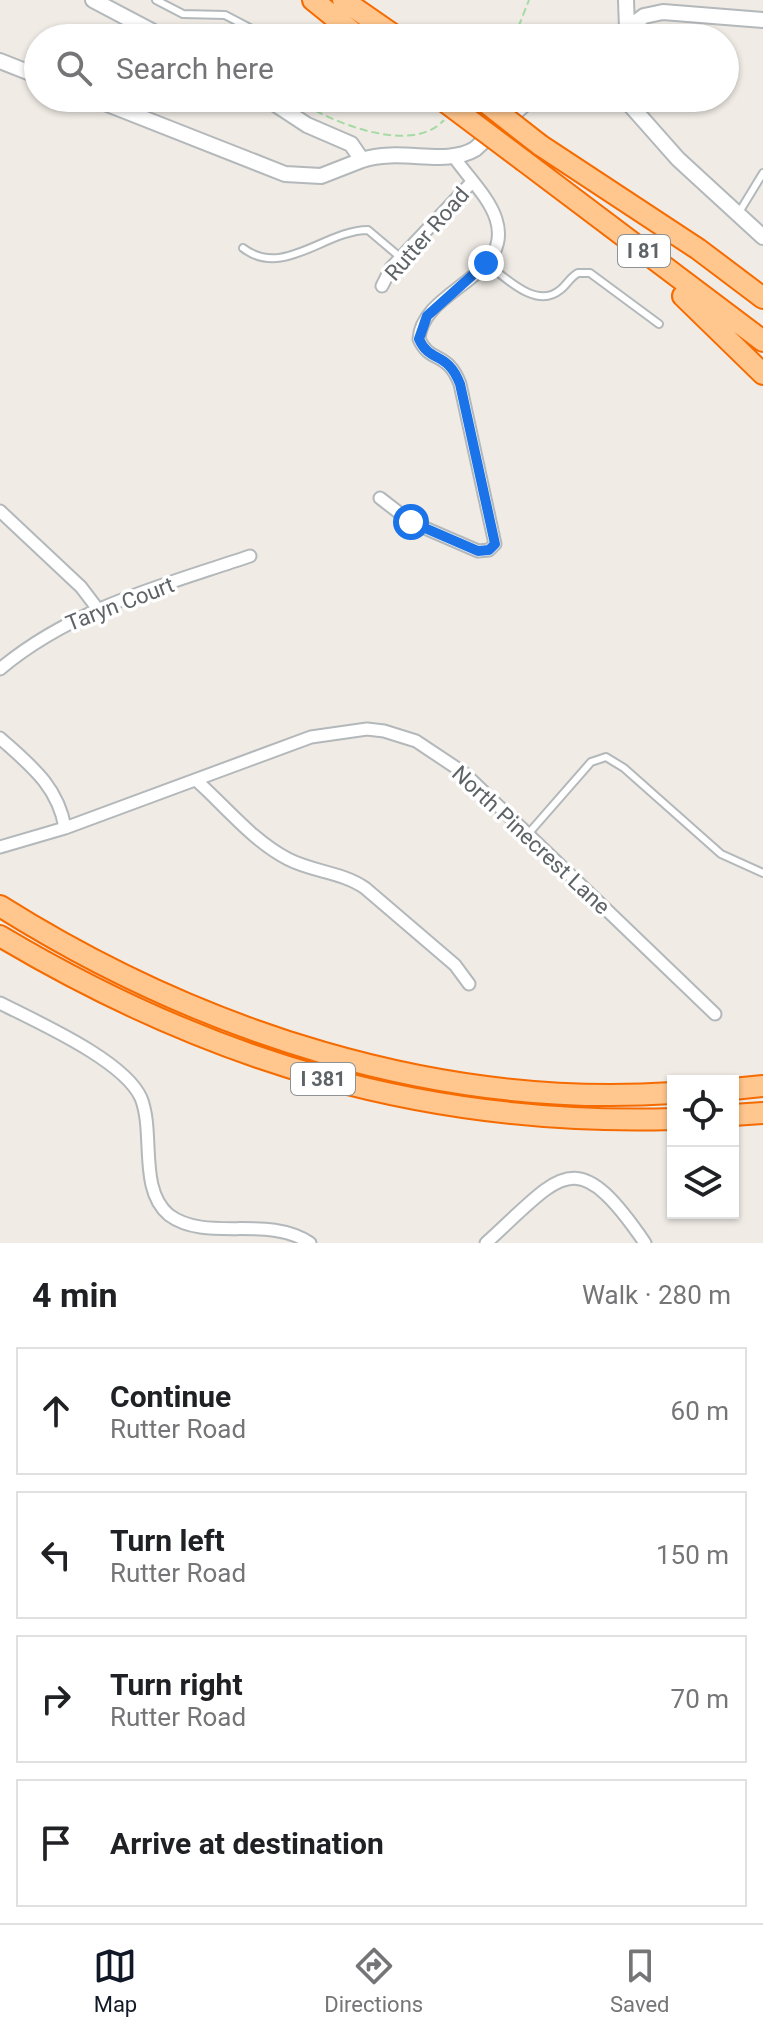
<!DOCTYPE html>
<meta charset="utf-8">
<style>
body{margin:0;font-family:Roboto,sans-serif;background:#f2f2f2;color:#202124}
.controls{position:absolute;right:24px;bottom:24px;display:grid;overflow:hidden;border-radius:0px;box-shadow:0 2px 6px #0004}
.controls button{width:72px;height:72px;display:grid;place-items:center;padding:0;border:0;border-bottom:2px solid #e0e0e0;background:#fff;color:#202124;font:40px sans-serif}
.stop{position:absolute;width:24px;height:24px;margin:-18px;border:6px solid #1a73e8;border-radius:50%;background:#fff}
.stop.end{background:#1a73e8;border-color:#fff;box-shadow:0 2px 8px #0008}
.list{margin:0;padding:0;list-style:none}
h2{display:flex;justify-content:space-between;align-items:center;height:104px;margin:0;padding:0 32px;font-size:34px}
h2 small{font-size:26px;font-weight:400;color:#757577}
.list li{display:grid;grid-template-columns:52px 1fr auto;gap:24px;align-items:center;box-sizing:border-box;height:128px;margin:0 16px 16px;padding:0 16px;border:2px solid #e0e0e0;border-radius:0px}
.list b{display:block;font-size:30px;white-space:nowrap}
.list p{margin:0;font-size:26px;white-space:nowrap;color:#757577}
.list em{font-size:26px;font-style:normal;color:#757577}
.icon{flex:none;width:44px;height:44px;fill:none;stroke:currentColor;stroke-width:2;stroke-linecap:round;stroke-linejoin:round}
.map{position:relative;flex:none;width:763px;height:1243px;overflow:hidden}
.search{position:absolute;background:#fff;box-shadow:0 2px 6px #0004;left:24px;right:24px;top:24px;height:88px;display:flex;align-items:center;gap:20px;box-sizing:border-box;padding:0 28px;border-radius:44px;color:#757577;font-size:30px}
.sheet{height:680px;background:#fff}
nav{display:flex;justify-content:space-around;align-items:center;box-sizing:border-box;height:112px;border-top:2px solid #e0e0e0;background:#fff;font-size:22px;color:#757577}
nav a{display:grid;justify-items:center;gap:4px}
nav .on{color:#111827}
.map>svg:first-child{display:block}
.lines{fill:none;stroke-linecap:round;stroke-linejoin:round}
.service-casing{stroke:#b3b8bb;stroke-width:10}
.minor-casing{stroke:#b3b8bb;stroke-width:15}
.tertiary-casing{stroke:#b3b8bb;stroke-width:18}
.motorway-casing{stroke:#f56b00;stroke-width:24}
.path{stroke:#a4dba4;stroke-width:2;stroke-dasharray:8 4;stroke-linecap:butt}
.service{stroke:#fff;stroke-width:6}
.minor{stroke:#fff;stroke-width:11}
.tertiary{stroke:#fff;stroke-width:14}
.motorway{stroke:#ffc68d;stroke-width:20}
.motorway-bridge-casing{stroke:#f56b00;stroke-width:24;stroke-linecap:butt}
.motorway-bridge{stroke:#ffc68d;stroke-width:20}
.route{stroke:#1a73e8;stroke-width:10}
.labels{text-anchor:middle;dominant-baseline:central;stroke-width:7;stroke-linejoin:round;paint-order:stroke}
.shield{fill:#fff;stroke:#8e9294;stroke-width:2}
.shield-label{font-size:20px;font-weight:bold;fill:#5d6366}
.street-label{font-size:22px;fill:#5d6366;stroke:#fff}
</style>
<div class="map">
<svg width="763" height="1243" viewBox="0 0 763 1243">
<rect width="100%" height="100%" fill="#f0ebe5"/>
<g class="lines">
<g class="service-casing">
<path id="service" d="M156,0L183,14L225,15L269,38
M738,214L763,173
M243,248C283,279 325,230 368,230L400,257
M486,263C505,277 536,310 560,290C567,285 570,277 578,273H590L659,324
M528,834L591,762L606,757L624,768L721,854L763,873"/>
</g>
<g class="minor-casing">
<path id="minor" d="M382,286L391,268L472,182
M380,498L411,522L478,551L489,550L495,544L460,384C447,350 430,364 419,339C422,289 515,277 496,219C489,197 467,176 454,157
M0,511L81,587L97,608
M0,669C73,608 162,586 250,556
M0,738C30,765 58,786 65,828
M197,781C226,807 253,841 288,859C313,872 342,872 365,888L455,965L469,984
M0,847L65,828L311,737L367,729L384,731L416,741L464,773L715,1014
M0,1003C37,1022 124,1060 141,1098C155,1133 138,1189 169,1215C207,1243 266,1214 310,1243
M486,1243C562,1174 575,1141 645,1243"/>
</g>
<g class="tertiary-casing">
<path id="tertiary" d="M93,0L165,38
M627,29L644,16L663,12L763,20
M621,38L627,29L626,0
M0,61L38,76
M92,98L285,174L321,176L362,160
M266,98L307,125L351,144L362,160C401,147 445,167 475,149L531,98
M624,98L678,159L763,237"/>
</g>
<g class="motorway-casing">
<path id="motorway" d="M313,0L360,38
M343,0L398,38
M540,145L698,249L763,298
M524,161L763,341
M683,296L763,374
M0,906C199,1031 436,1109 673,1093
M0,936C212,1062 425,1126 673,1119
M733,1089L763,1086
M733,1115L763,1113"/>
</g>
<path class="path" d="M224,24L226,38
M514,38L529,0
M295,98C328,122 412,156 444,120"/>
<use href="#service" class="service"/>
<use href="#minor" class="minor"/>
<use href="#tertiary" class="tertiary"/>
<use href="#motorway" class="motorway"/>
<g class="motorway-bridge-casing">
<path id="motorway-bridge" d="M440,98L524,161
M480,98L540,145"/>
</g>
<use href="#motorway-bridge" class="motorway-bridge"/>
</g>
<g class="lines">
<path class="route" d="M411,522L478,551L489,550L495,544L460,384C447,350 430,364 419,339L427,316L486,263"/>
</g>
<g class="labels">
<g class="shield">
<rect x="618" y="235" width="52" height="32" rx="6"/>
<rect x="291" y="1063" width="64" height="32" rx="6"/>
</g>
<g class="shield-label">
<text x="644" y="251">I 81</text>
<text x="323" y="1079">I 381</text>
</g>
<g class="street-label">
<text transform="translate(427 234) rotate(-49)">Rutter Road</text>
<text transform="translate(120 604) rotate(-21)">Taryn Court</text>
<text transform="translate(531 840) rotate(43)">North Pinecrest Lane</text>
</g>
</g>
</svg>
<div class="controls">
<button><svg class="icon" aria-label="locate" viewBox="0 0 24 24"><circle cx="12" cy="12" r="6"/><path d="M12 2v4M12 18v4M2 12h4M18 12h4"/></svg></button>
<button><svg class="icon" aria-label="layers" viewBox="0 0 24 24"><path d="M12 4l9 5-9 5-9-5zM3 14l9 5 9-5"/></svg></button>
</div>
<div class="stop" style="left:411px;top:522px"></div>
<div class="stop end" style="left:486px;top:263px"></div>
<div class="search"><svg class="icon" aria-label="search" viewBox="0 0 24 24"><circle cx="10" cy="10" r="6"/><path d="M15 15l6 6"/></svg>Search here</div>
</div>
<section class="sheet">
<h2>4 min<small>Walk · 280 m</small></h2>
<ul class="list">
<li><svg class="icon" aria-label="ahead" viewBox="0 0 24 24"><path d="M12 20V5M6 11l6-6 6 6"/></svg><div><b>Continue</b><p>Rutter Road</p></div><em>60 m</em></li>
<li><svg class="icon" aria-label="left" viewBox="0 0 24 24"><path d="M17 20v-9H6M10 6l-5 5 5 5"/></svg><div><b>Turn left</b><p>Rutter Road</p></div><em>150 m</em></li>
<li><svg class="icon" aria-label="right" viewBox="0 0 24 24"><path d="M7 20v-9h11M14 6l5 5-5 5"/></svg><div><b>Turn right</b><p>Rutter Road</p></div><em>70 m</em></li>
<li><svg class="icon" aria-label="arrive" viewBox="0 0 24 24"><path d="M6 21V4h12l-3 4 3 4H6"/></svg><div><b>Arrive at destination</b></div></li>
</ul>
</section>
<nav>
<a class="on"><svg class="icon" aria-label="map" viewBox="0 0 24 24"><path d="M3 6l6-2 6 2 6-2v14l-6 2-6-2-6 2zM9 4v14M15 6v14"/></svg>Map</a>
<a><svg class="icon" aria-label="directions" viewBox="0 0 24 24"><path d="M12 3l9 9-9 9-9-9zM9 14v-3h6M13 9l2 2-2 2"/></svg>Directions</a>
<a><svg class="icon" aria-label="saved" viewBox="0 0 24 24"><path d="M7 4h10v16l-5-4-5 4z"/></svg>Saved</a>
</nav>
